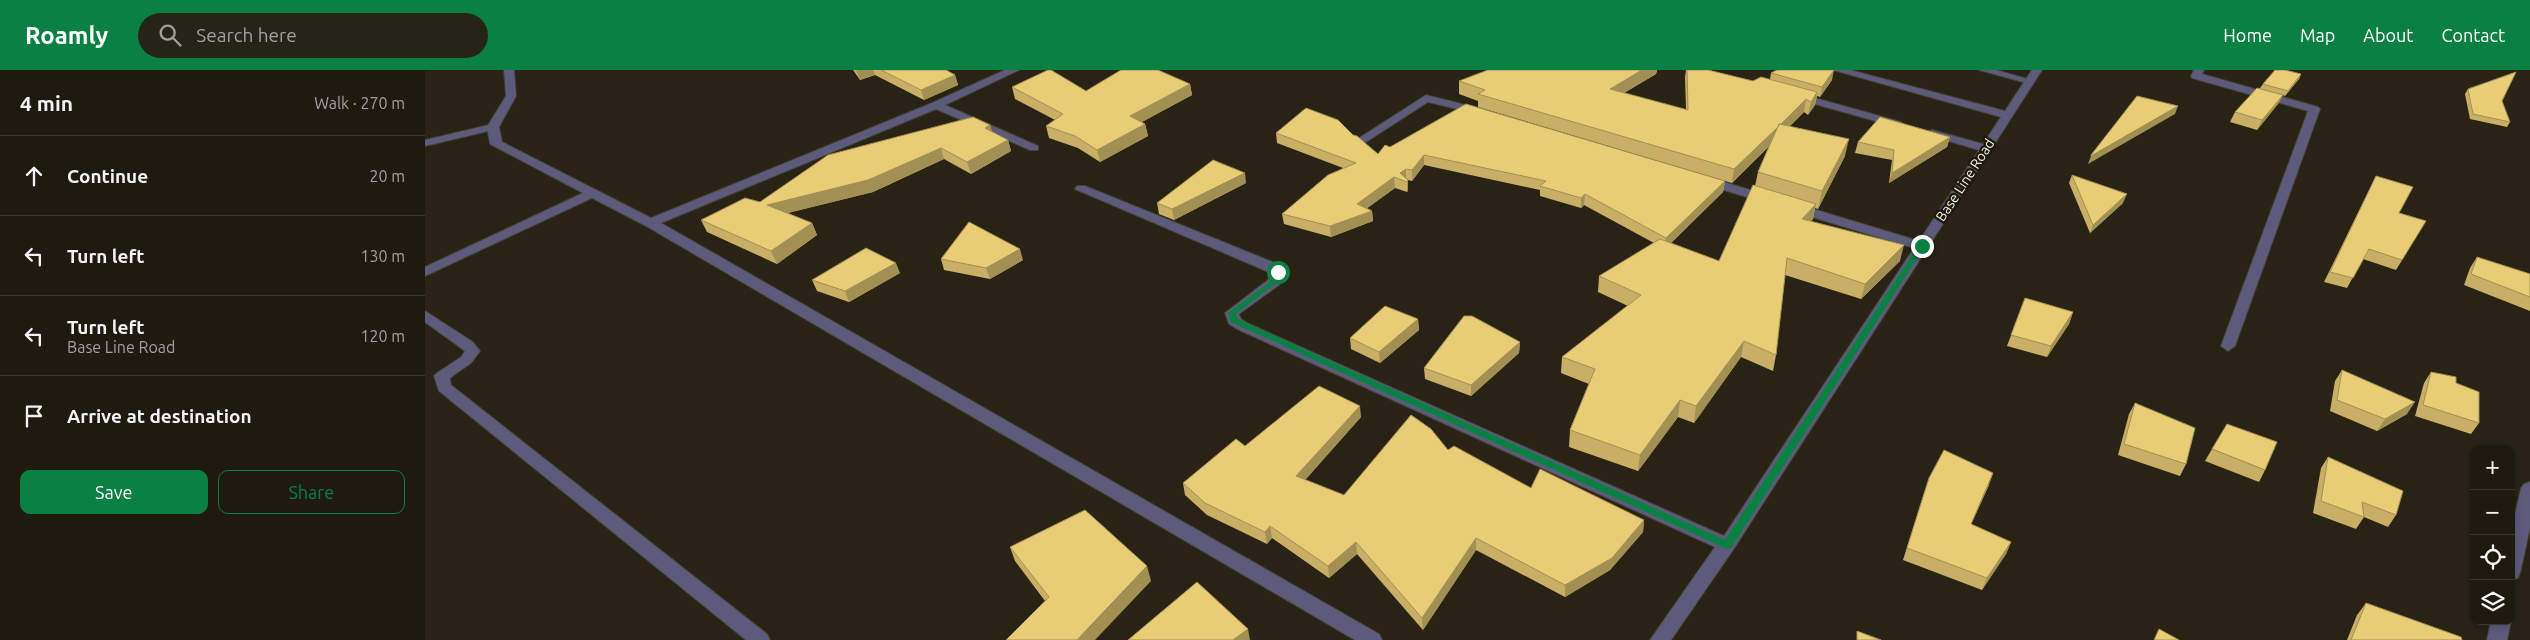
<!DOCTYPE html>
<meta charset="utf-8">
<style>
body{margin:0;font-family:Ubuntu,sans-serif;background:#262319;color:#f1f3f6}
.controls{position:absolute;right:15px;bottom:15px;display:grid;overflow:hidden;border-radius:10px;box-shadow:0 2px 8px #0003}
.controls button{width:45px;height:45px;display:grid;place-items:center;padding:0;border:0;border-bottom:1px solid #3c3830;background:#1e1a10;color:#f1f3f6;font:25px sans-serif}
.stop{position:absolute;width:15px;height:15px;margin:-11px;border:4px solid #0b8043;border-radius:50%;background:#fff}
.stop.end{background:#0b8043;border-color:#fff;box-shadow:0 1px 5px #0008}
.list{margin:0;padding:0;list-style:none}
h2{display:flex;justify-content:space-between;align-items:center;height:65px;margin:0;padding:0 20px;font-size:21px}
h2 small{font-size:16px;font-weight:400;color:#a1a19f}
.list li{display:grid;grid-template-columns:32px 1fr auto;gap:15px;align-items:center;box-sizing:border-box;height:80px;padding:0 20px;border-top:1px solid #3c3830}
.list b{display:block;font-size:19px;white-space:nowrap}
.list p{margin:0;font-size:16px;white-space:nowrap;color:#a1a19f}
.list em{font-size:16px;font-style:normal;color:#a1a19f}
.actions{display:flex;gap:10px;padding:15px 20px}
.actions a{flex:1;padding:11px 0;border:1px solid #0b8043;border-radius:10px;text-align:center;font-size:18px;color:#0b8043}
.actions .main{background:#0b8043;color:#fff}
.icon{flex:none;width:28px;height:28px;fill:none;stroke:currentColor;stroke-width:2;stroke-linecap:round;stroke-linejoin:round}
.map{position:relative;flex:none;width:2105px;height:570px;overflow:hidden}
header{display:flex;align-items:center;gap:30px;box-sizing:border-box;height:70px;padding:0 25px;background:#0b8043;color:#fff}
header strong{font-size:24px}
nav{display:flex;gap:28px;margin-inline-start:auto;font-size:18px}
.search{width:350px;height:45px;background:#262319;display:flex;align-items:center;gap:12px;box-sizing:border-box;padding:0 18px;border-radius:28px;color:#a1a19f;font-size:19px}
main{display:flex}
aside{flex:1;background:#1e1a10}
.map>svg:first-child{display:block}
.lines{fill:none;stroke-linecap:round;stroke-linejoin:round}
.lane-casing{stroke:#444032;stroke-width:2}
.street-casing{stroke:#444032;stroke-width:2}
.lane{fill:#5c5b7b;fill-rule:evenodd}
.street{fill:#5c5b7b;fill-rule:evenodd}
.wall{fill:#c8af65}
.shaded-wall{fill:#a28f53}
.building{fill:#e8cc76;stroke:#a28f53}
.route{fill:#0b8043}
.labels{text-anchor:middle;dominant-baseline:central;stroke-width:5;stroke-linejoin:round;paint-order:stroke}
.street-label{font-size:14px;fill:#f3f0e7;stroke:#1f1a0c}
</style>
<header>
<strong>Roamly</strong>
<div class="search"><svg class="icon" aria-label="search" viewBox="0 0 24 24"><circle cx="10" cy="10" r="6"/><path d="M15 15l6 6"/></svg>Search here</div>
<nav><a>Home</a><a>Map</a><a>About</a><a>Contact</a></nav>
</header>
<main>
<aside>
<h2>4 min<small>Walk · 270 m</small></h2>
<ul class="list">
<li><svg class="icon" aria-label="ahead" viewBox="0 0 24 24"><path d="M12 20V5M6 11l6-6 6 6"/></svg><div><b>Continue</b></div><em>20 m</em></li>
<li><svg class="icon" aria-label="left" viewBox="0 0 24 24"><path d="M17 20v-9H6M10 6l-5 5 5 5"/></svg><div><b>Turn left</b></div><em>130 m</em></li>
<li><svg class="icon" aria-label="left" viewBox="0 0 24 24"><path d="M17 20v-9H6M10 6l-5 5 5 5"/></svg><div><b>Turn left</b><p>Base Line Road</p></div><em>120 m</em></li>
<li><svg class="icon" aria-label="arrive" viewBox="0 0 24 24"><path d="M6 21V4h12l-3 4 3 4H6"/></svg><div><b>Arrive at destination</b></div></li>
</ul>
<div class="actions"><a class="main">Save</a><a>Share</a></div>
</aside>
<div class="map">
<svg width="2105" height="570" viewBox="0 0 2105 570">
<rect width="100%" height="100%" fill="#282315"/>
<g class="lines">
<g class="lane-casing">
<path id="lane" d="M1554,0H1571L1610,11L1605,14Z
M68,54L72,55V59L0,76V70Z"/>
</g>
<g class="street-casing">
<path id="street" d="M79,0H89L91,26L74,57L77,72L226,148L507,33L580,0H594L520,35L613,76V80H605L511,39L236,153L954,564L957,570H930L221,156L167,128L0,206V197L158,123L65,74L62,57L81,26Z
M1408,0H1425L1580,41L1607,0H1617L1308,480L1246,570H1225L1290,477L812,259L804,254L800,243L843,210L846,203L650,119L652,116H660L850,193L860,202L854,215L814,244L816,249L822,253L1299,466L1489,178L1367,141L1365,138L1367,135H1375L1494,171L1554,80L1503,65L1501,63L1507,60L1558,74L1576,47Z
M1769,0H1779L1777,4L1893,37L1895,39L1810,276L1803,281L1796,276L1883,41L1767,8L1766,6Z
M1372,23L1476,52L1478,54L1472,57L1368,28V24Z
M1001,25L1061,40L1063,42L1057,45L1003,32L938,74H930L928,72Z
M1280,106L1348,127L1350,130L1344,134L1276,113L1274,110Z
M0,241L48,272L55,281L46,293L25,308L26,315L342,564L345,570H321L14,321L9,306L12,303L36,287L40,281L0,252Z
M2105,412V458L2095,503L2093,508L2086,510V462L2096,418L2099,414Z
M2066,551H2086L2082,570H2062Z"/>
</g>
<use href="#lane" class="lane"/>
<use href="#street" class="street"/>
</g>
<path class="wall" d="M428,0H521L530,5L533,15L499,30L450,5L435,10Z
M1063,0H1232L1231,4L1199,23L1261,40L1260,7L1261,0H1283L1328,11L1345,9L1346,3L1407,10L1395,27L1392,26L1390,35L1383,45L1379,42L1365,56L1420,86L1393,139L1390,138L1388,149L1385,152L1475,191L1436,229L1360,205L1351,285L1348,301L1316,287L1269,353L1253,347L1213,401L1144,377L1145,360L1164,314L1136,303L1137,287L1203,236L1173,222L1174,206L1229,173L1159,135L1156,138L1115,126V120L999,95L987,111L983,110V120L982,122L970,118L942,138L947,141L948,151L906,167L859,154L857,144L918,98L852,73L851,63L928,65L953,84L965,77L1300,111L1298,122L1246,173L1294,191L1330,116L1333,102L1344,76L1307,113L1053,37V31L1034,24V11Z
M1876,4L1874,9L1860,26L1858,25L1853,34L1832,60L1805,52L1810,42L1835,18L1838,14Z
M765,14L767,25L717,52L720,54L723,66L675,92L653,78L624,68L621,56L630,50L590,29L587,17L661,21Z
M2043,19L2077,31L2085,52L2082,57L2045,49L2040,24Z
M565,55L567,62L583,70L586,81L546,104L519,89L448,122L362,143L387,153L392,165L352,194L282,162L276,150L335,132Z
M1525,67L1522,77L1464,113L1467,90L1430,83L1433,72Z
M1647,105L1698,133L1665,163L1644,113Z
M1951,106L1974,143L2001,151L1971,200L1938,189L1922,218L1899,212Z
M821,113L749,150L734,144L732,133Z
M2052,187L2105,204V241L2039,215L2045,198Z
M516,189L598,190L565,209L519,200Z
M475,203L424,232L392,221L387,210Z
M1600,228L1648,242L1644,254L1622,287L1582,276Z
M993,249L994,260L955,293L926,279L925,268Z
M1095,272L1094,283L1046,326L1000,309L999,298Z
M1917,300L1982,344L1952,361L1905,341L1910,311Z
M2006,302L2054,353L2046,364L1990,346L1999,313Z
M1710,333L1761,394L1755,406L1693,385L1704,344Z
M936,347L880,410L919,425L1023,380L1106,418L1219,450L1218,462L1185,500L1140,527L1051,480L998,560L932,484L904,508L847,468L842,474L782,445L760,425L758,413L820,376Z
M1787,379L1840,400L1834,412L1780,391Z
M1903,387L1971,445L1963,457L1939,447L1931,459L1888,443L1896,398Z
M1564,415L1546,454L1586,472L1581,484L1557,520L1478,490L1500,420Z
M585,477L726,511L620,531L590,491Z
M1941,533L2037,570H1922L1932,545Z"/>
<path class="shaded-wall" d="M431,0H448L450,5L435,10Z
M1217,0H1232L1231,4L1184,32L1185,19Z
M1409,0L1407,10L1395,27L1397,17Z
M1876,4L1874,9L1860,26L1863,21Z
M530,5L533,15L499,30L496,20Z
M765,14L767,25L707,57L705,46Z
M1392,22L1390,35L1383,45L1386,32Z
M1858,25L1853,34L1832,60L1837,50Z
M1381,29L1379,42L1307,113L1309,99Z
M1753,36L1750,44L1663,94L1666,86Z
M720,54L723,66L675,92L672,80Z
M565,55L568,66L560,58Z
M1525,67L1522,77L1464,113L1467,103Z
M1424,69L1420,86L1393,139L1397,121Z
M583,70L586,81L546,104L542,92Z
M516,78L519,89L448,122L347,147L342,135Z
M999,85V95L987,111V100Z
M981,99V109L975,103Z
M820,103L821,113L749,150L747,139Z
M969,107L970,118L933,145L932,134Z
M983,110V120L982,122V112Z
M1300,111L1298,122L1240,179L1241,168Z
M1160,124L1159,135L1156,138V128Z
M1702,124L1698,133L1665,163L1668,155Z
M1391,134L1388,149L1373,165L1377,149Z
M947,141L948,151L906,167L905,156Z
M387,153L392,165L352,194L346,181Z
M1479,175L1475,191L1436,229L1440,214Z
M595,179L598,190L565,209L561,198Z
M471,193L475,203L424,232L420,221Z
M1648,242L1644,254L1622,287L1626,276Z
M993,249L994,260L955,293L954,282Z
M1319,271L1316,287L1269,353L1271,336Z
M1095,272L1094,283L1046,326V315Z
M1255,330L1253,347L1213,401L1215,385Z
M1990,332L1982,344L1952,361L1960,349Z
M935,336L936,347L873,418L871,406Z
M1568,403L1564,415L1541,466L1546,454Z
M1219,450L1218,462L1185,500L1140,527V515Z
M845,456L847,468L842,474L840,462Z
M1051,468V480L998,560L997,548Z
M931,472L932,484L904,508L903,496Z
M1586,472L1581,484L1557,520L1562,508Z
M722,496L726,511L670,570H652Z
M823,559L825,570H808Z"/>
<path class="building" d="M456,0H521L530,5L496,20Z
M623,0H626L661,21L696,0H733L765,14L705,46L720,54L672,80L650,66L621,56L638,44L587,17Z
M1063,0H1217L1185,19L1263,40L1262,0H1283L1328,11L1336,7L1392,22L1386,32L1381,29L1356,54H1354L1353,57L1309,99L1053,24L1060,20L1034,11Z
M1352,0H1409L1397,17L1346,3Z
M1850,0H1860L1876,4L1863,21L1838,14Z
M2091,2L2077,31L2085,52L2048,44L2043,19Z
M1832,18L1858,25L1837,50L1810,42Z
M1712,26L1753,36L1666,86V85Z
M1041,34L1300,111L1241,168L1160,124L1156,128L1115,116L1121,111L999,85L987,100L981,99L975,103L983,110L982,112L969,107L932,134L947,141L905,156L857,144L903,105L931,93L851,63L881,38L913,50L928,65L932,66L953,84L960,75L965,77Z
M548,47L565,55L560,58L583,70L542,92L516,78L443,110L342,135L387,153L346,181L276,150L320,128L335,132L403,85Z
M1455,47L1525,67L1467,103L1469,80L1433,72Z
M1354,54L1424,69L1397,121L1333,102Z
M788,90L820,103L747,139L732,133Z
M1647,105L1702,124L1668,155Z
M1951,106L1988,117L1974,143L2001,151L1977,190L1944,179L1928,208L1905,202Z
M1328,115L1391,134L1377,149L1479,175L1440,214L1362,188L1351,285L1319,271L1271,336L1255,330L1215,385L1145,360L1170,299L1137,287L1216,225L1174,206L1235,169L1294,191Z
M544,152L595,179L561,198L516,189Z
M441,178L471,193L420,221L387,210Z
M2052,187L2105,204V227L2046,204Z
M1600,228L1648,242L1626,276L1586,265Z
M960,236L993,249L954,282L925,268Z
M1039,246H1047L1095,272L1046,315L999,298Z
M1917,300L1990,332L1960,349L1912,330Z
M2006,302L2031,307V313L2054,322V353L1998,335Z
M894,316L935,336L871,406L919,425L986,345L1006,359L1023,380L1029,376L1106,418L1115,399L1219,450L1187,488L1140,515L1051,468L997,548L931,472L903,496L845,456L840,462L780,433L758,413L811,369L820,376Z
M1710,333L1770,358L1761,394L1699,374Z
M1802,354L1852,372L1840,400L1787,379Z
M1519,380L1568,403L1546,454L1586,472L1562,508L1482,478L1504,408Z
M1903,387L1978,421L1971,445L1937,432L1939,447L1896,431Z
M660,440L722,496L652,570H581L624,527L585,477Z
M772,512L823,559L808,570H703Z
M1941,533L2036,567L2037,570H1926Z
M1734,559L1754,570H1729Z
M1432,561L1456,570H1432Z"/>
<path class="route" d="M1497,174L1500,176L1306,478L1302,479L806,252L803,243L846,211L850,201H855L851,213L811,244L813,249L1300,470L1493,176Z"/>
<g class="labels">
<g class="street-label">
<text transform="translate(1540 110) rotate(-57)">Base Line Road</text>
</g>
</g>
</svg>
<div class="controls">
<button>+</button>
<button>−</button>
<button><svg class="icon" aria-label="locate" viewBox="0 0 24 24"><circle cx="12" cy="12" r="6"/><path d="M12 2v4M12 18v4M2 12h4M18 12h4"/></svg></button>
<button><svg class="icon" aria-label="layers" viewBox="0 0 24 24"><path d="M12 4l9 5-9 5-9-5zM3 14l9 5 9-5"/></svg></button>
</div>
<div class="stop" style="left:853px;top:202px"></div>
<div class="stop end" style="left:1497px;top:176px"></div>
</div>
</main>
